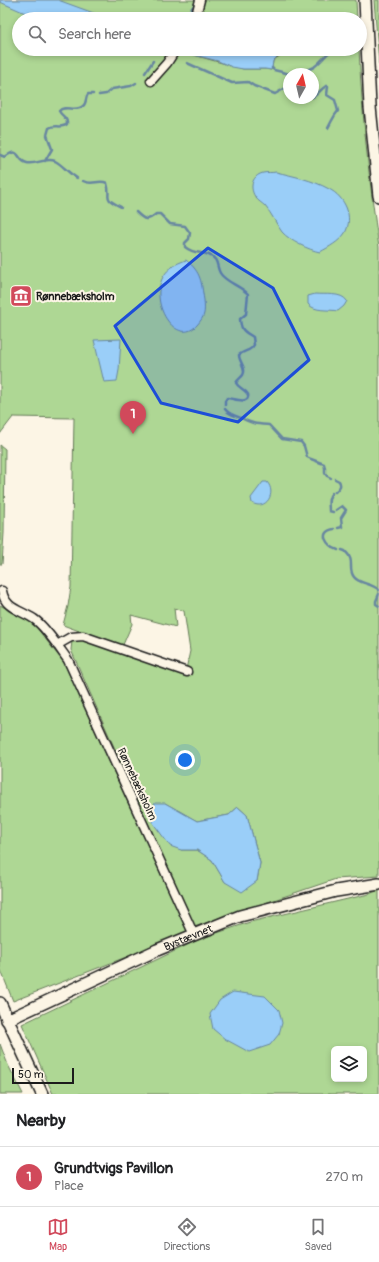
<!DOCTYPE html>
<meta charset="utf-8">
<style>
body{margin:0;font-family:Pangolin,sans-serif;background:#f2f2f2;color:#202124}
.controls{position:absolute;right:12px;bottom:12px;display:grid;overflow:hidden;border-radius:6px;box-shadow:0 2px 6px #0003}
.controls button{width:36px;height:36px;display:grid;place-items:center;padding:0;border:0;border-bottom:1px solid #e0e0e0;background:#fff;color:#202124;font:20px sans-serif}
.compass{position:absolute;left:283px;top:68px;width:36px;height:36px;border-radius:50%;background:#fff;box-shadow:0 2px 6px #0003;rotate:8deg}
.scale{position:absolute;left:12px;bottom:10px;width:62px;box-sizing:border-box;padding-left:4px;border:2px solid #1c1c1c;border-top:0;font-size:11px;line-height:14px;white-space:nowrap;color:#1c1c1c;-webkit-text-stroke:3px #fcf5e5;paint-order:stroke}
.you{position:absolute;left:185px;top:760px;width:14px;height:14px;margin:-10px;border:3px solid #fff;border-radius:50%;background:#1a73e8;box-shadow:0 0 0 6px #1a73e833}
.badge{display:grid;place-items:center;width:26px;height:26px;border-radius:50%;background:#d1495b;color:#fff;font-size:13px;font-weight:700}
.pin{position:absolute;translate:-50% -33px;filter:drop-shadow(0 1px 2px #0008)}
.pin::after{content:'';position:absolute;top:21px;width:14px;height:12px;background:inherit;clip-path:polygon(0 0,100% 0,50% 100%)}
.list{margin:0;padding:0;list-style:none}
h2{display:flex;justify-content:space-between;align-items:center;height:52px;margin:0;padding:0 16px;font-size:17px}
h2 small{font-size:13px;font-weight:400;color:#757577}
.list li{display:grid;grid-template-columns:26px 1fr auto;gap:12px;align-items:center;box-sizing:border-box;height:60px;padding:0 16px;border-top:1px solid #e0e0e0}
.list b{display:block;font-size:15px;white-space:nowrap}
.list p{margin:0;font-size:13px;white-space:nowrap;color:#757577}
.list em{font-size:13px;font-style:normal;color:#757577}
.icon{flex:none;width:22px;height:22px;fill:none;stroke:currentColor;stroke-width:2;stroke-linecap:round;stroke-linejoin:round}
.map{position:relative;flex:none;width:379px;height:1094px;overflow:hidden}
.search{position:absolute;background:#fff;box-shadow:0 2px 6px #0003;left:12px;right:12px;top:12px;height:44px;display:flex;align-items:center;gap:10px;box-sizing:border-box;padding:0 14px;border-radius:22px;color:#757577;font-size:15px}
.sheet{height:112px;background:#fff}
nav{display:flex;justify-content:space-around;align-items:center;box-sizing:border-box;height:56px;border-top:1px solid #e0e0e0;background:#fff;font-size:11px;color:#757577}
nav a{display:grid;justify-items:center;gap:2px}
nav .on{color:#d1495b}
.map>svg:first-child{display:block}
.green{fill:#aed794;stroke:#657a58;fill-rule:evenodd}
.water{fill:#9acef8;stroke:#6887a0}
.lines{fill:none;stroke-linecap:round;stroke-linejoin:round}
.stream{stroke:#6887a0;stroke-width:2.5}
.street-casing{stroke:#1c1c1c;stroke-width:11}
.secondary-casing{stroke:#1c1c1c;stroke-width:14}
.street{stroke:#fcf5e5;stroke-width:8}
.secondary{stroke:#fcf5e5;stroke-width:11}
.marked{fill:#1d4ed8;fill-opacity:0.2;stroke:#1d4ed8;stroke-width:3;stroke-linejoin:round}
.labels{text-anchor:middle;dominant-baseline:central;stroke-width:4;stroke-linejoin:round;paint-order:stroke}
.poi-label{font-size:11px;font-weight:bold;fill:#1c1c1c;stroke:#fcf5e5;text-anchor:start}
.street-label{font-size:11px;fill:#1c1c1c;stroke:#fcf5e5}
</style>
<div class="map">
<svg width="379" height="1094" viewBox="0 0 379 1094">
<rect width="100%" height="100%" fill="#fcf5e5"/>
<filter id="ink" filterUnits="userSpaceOnUse"><feTurbulence type="fractalNoise" baseFrequency=".025" numOctaves="2"/><feDisplacementMap in="SourceGraphic" scale="8" xChannelSelector="R" yChannelSelector="G"/><feConvolveMatrix kernelMatrix="1 2 1 2 8 2 1 2 1" color-interpolation-filters="sRGB"/></filter>
<g filter="url(#ink)">
<path class="green" d="M0,0H198L193,19H19V49H193L192,50L194,55L243,69H265L271,70L272,68L273,61C278,56 284,55 287,49H359C362,115 369,181 379,247V876L336,879L194,927L71,650L72,641L82,639L185,674L190,651L184,611L174,608L176,627L131,615L132,624L122,647L63,625L68,606L71,587L74,418L13,417L0,434ZM289,74H313V98H289ZM165,803L197,821L229,815L238,807L247,815L260,863L257,881L225,882L212,860L197,850H181Z
M203,0H356L357,19H197Z
M374,0H379V64Z
M0,445L5,449L4,533L2,564H0Z
M0,605L34,624L64,663L188,933L13,1001L0,968Z
M379,890V1094H53L22,1024L202,938L250,922L369,894ZM334,1049H364V1079H334Z
M0,1044L8,1065L23,1094H0Z"/>
<path class="water" d="M0,0H58L110,19H39L0,2Z
M193,49H219L223,51L243,49L287,50L286,53L278,56L273,61L272,68L271,70L265,69H243L232,67L218,61L194,55L192,53Z
M276,172C293,176 313,180 329,189C345,197 354,217 345,233C339,242 329,247 320,252C309,250 290,241 282,232C276,224 272,214 265,206C262,203 258,201 256,198C249,189 251,176 263,173C267,172 272,173 276,172Z
M186,260C202,273 201,282 204,300C205,313 205,316 197,325C174,351 140,290 172,267C175,264 181,262 186,260Z
M315,294C324,295 342,292 347,301L344,306L338,311C328,309 315,312 308,304V296Z
M121,339L119,370L117,381L104,382L94,340Z
M263,482H267C277,493 266,511 252,503L251,498Z
M155,803H165L197,821L229,815L238,807L247,815L260,863L257,881L242,892L225,882L212,860L197,850H181L170,846L153,823L152,810Z
M233,992L265,996L279,1010L282,1023L279,1034L270,1045L249,1052L225,1039L213,1029L210,1014L220,1000Z"/>
<g class="lines">
<path class="stream" d="M184,19L195,4
M162,51L163,49
M187,63L232,83L248,82L254,86L275,94L289,86
M272,68L274,70L290,74
M145,73L153,61
M300,74C307,68 309,70 314,67C321,62 326,54 333,49
M99,95L106,94L112,89L131,86L136,83
M313,97C318,94 321,89 326,86H328L327,95L335,100L338,111C333,117 332,121 328,128
M0,155L5,157C21,145 16,161 27,163C36,165 46,157 55,161C63,165 69,174 77,178
M45,161L52,149L47,135L49,128C55,124 62,129 67,124C68,117 62,117 59,111C65,104 76,113 83,106C87,103 85,98 88,94H93
M83,181C93,186 98,179 107,183C112,200 101,196 121,207
M136,212C144,220 147,222 156,214H160L170,224L185,226L190,233L189,239L185,243V247C195,255 200,251 209,255C219,259 216,266 220,273C225,282 241,286 248,294L246,314L240,319C241,331 244,331 253,337L254,345C250,352 244,350 239,355C239,362 247,368 243,375C241,378 238,379 236,383C238,387 242,388 246,392C247,393 249,395 248,397C247,404 232,398 227,398L225,401V405
M225,409C229,415 235,415 241,418C252,424 257,424 269,425L282,439L301,442L304,446L307,457L311,459L324,464L325,468V473L327,476L331,478
M335,479L339,481C342,486 339,488 335,492
M332,493C327,498 329,505 329,511L333,512
M336,510L342,506L346,510L341,518L342,527L338,528
M334,529C317,532 327,546 338,550
M342,550L345,551C356,561 347,568 354,577C359,584 372,583 379,590
M379,594L376,601V604L379,606"/>
<g class="street-casing">
<path id="street" d="M195,19L200,0
M151,81L167,63L176,49
M2,591C5,609 21,610 34,619C45,626 60,649 68,660L194,935
M57,645L71,637L83,636L187,672"/>
</g>
<g class="secondary-casing">
<g id="secondary">
<path d="M365,0L370,107L379,196"/>
<path d="M0,1003L42,1094"/>
<path id="s1" d="M7,1020L157,950L240,916L336,891L379,884"/>
</g>
</g>
<use href="#street" class="street"/>
<use href="#secondary" class="secondary"/>
</g>
</g>
<path class="marked" d="M208,248L273,288L309,360L238,422L161,403L115,326Z"/>
<defs>
<g id="museum-square" transform="scale(1.15)"><rect x="-9" y="-9" width="18" height="18" rx="4" fill="#d1495b" stroke="#fcf5e5"/><path d="M0-6L6-3V-2H-6V-3ZM-5-1h2V3h-2ZM-1-1h2V3h-2ZM3-1h2V3H3ZM-6 4H6V6H-6Z" fill="#fff"/></g>
</defs>
<g fill-rule="evenodd">
<use href="#museum-square" x="21" y="296"/>
</g>
<g class="labels">
<g class="poi-label">
<text x="36" y="296">Rønnebæksholm</text>
</g>
<g class="street-label">
<text transform="translate(137 784) rotate(65)">Rønnebæksholm</text>
<text stroke="none"><textPath href="#s1" startOffset="199">Bystævnet</textPath></text>
</g>
</g>
</svg>
<div class="controls">
<button><svg class="icon" aria-label="layers" viewBox="0 0 24 24"><path d="M12 4l9 5-9 5-9-5zM3 14l9 5 9-5"/></svg></button>
</div>
<svg class="compass" viewBox="-18 -18 36 36"><path d="M0-13l5 13h-10z" fill="#e53935"/><path d="M0 13l5-13h-10z" fill="#757577"/></svg>
<div class="scale">50 m</div>
<div class="you"></div>
<div class="pin badge" style="left:133px;top:434px">1</div>
<div class="search"><svg class="icon" aria-label="search" viewBox="0 0 24 24"><circle cx="10" cy="10" r="6"/><path d="M15 15l6 6"/></svg>Search here</div>
</div>
<section class="sheet">
<h2>Nearby<small></small></h2>
<ul class="list">
<li><span class="badge">1</span><div><b>Grundtvigs Pavillon</b><p>Place</p></div><em>270 m</em></li>
</ul>
</section>
<nav>
<a class="on"><svg class="icon" aria-label="map" viewBox="0 0 24 24"><path d="M3 6l6-2 6 2 6-2v14l-6 2-6-2-6 2zM9 4v14M15 6v14"/></svg>Map</a>
<a><svg class="icon" aria-label="directions" viewBox="0 0 24 24"><path d="M12 3l9 9-9 9-9-9zM9 14v-3h6M13 9l2 2-2 2"/></svg>Directions</a>
<a><svg class="icon" aria-label="saved" viewBox="0 0 24 24"><path d="M7 4h10v16l-5-4-5 4z"/></svg>Saved</a>
</nav>
